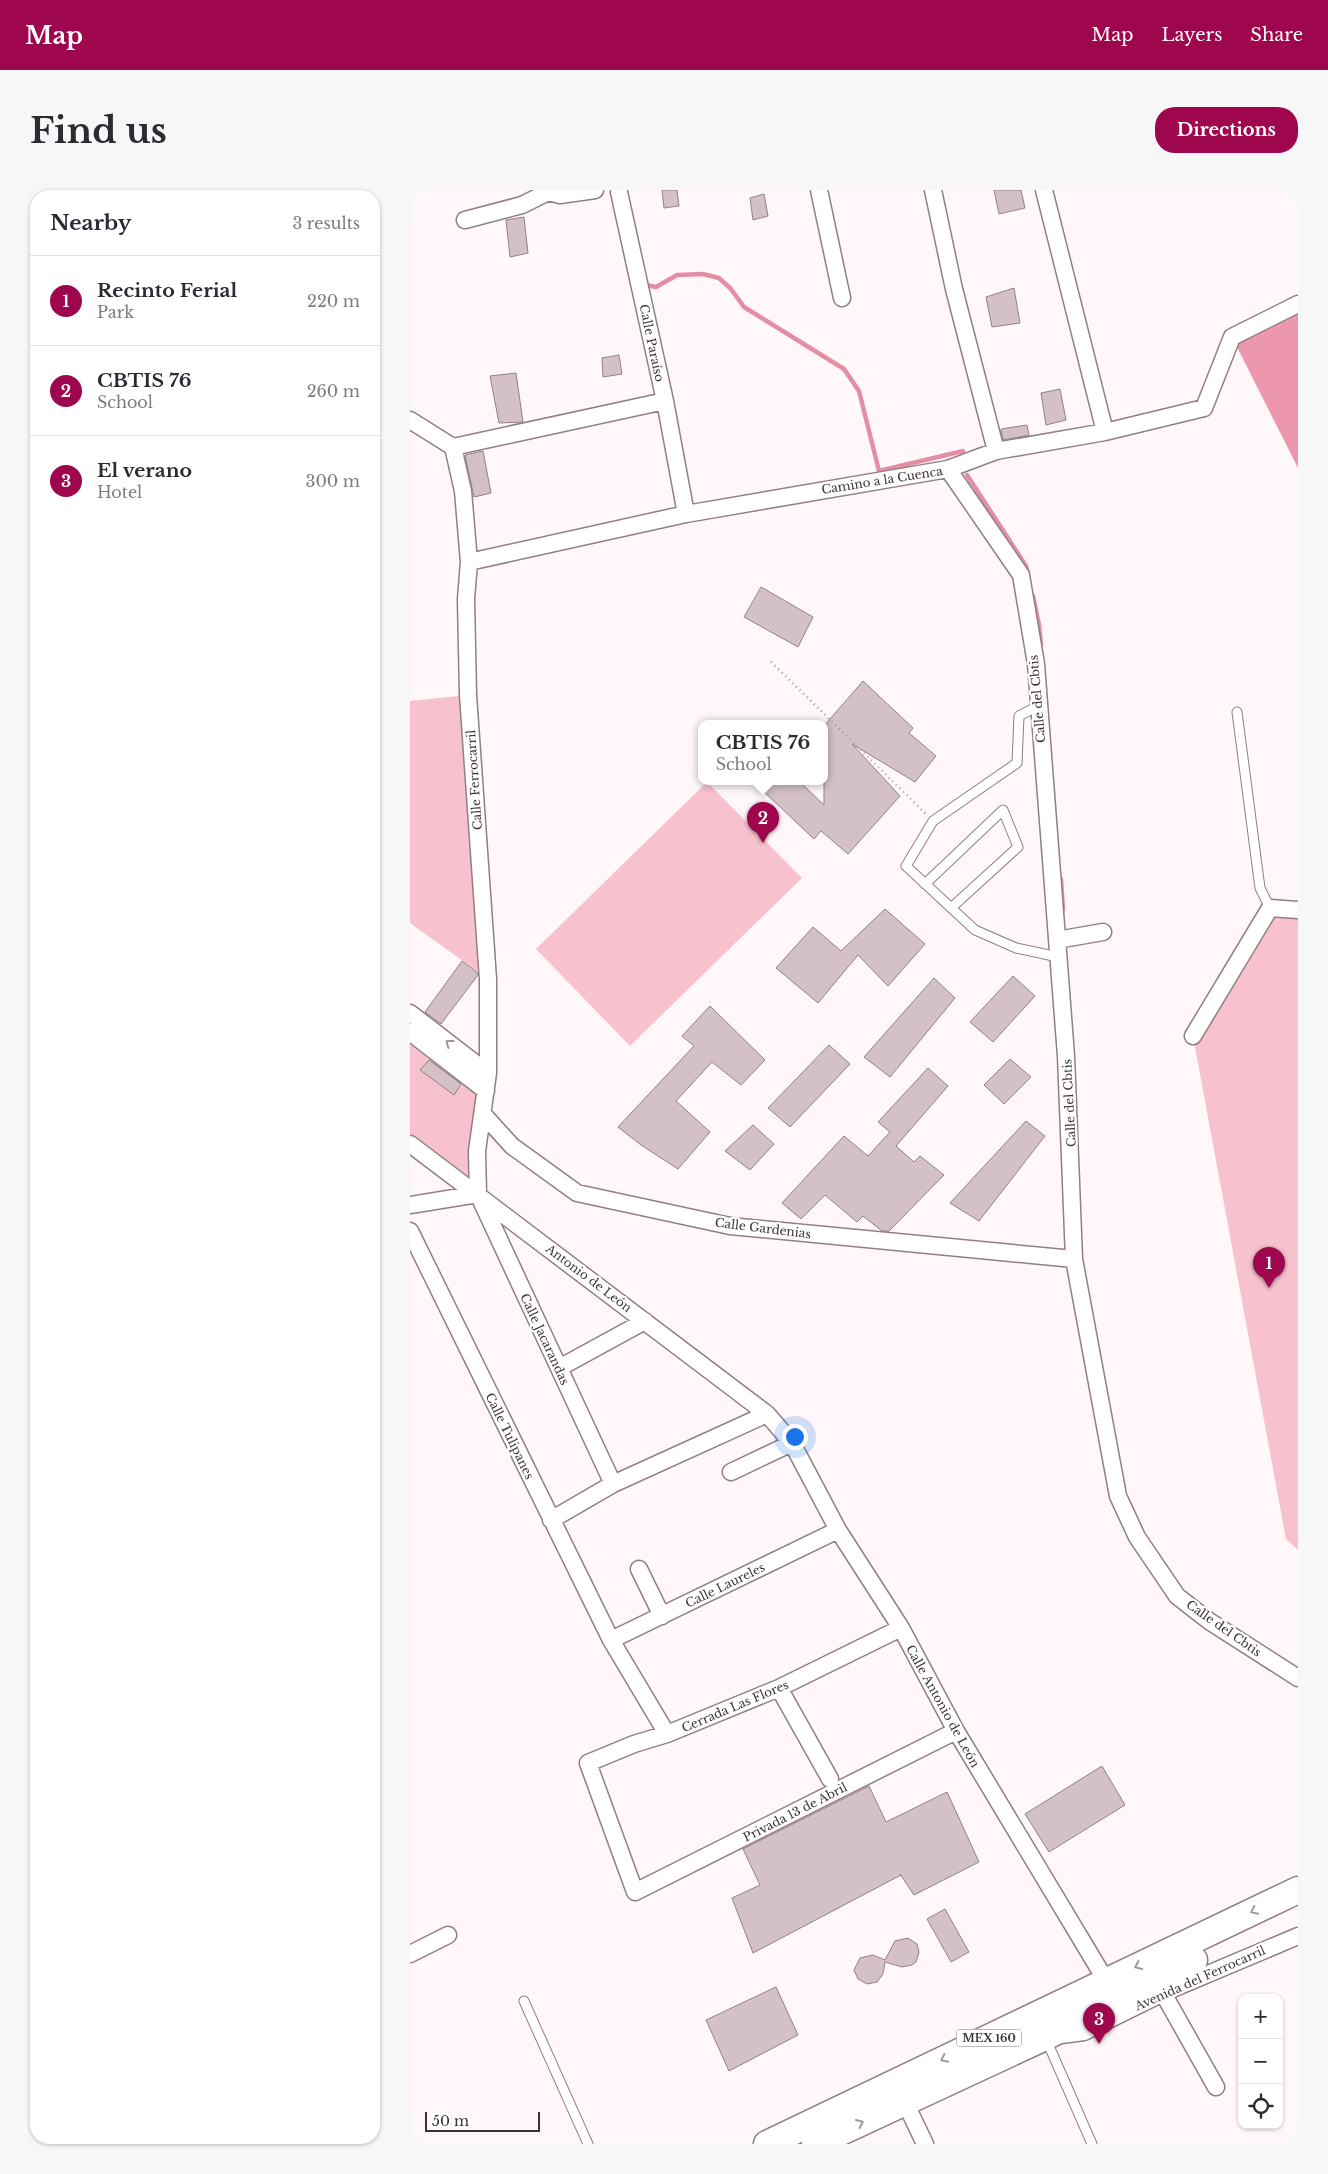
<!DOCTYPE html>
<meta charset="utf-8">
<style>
body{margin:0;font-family:"Libre Baskerville",serif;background:#f7f7f7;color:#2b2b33}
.controls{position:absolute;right:15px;bottom:15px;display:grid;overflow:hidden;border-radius:10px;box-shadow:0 1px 4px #0004}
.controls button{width:45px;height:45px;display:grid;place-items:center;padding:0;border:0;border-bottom:1px solid #e1e1e2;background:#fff;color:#2b2b33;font:25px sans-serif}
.scale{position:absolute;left:15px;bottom:12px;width:115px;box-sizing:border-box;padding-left:5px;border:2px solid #3c3536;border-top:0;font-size:14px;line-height:18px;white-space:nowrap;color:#3c3536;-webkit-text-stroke:4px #fff;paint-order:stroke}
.you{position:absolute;left:384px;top:1246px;width:18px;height:18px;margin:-12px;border:4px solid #fff;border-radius:50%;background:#1a73e8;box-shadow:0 0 0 8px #1a73e833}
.badge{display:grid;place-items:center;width:32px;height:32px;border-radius:50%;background:#9e064e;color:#fff;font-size:16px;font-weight:700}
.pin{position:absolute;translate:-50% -41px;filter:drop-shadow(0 1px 2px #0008)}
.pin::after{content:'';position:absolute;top:26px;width:18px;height:15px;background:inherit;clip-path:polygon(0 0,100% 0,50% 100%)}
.popup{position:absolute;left:288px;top:530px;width:130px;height:65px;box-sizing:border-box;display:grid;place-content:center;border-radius:10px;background:#fff;filter:drop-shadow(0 1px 4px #0005);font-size:16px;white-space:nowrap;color:#7c7c81}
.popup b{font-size:19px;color:#2b2b33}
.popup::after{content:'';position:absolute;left:50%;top:100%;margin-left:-10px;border:10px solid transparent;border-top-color:#fff}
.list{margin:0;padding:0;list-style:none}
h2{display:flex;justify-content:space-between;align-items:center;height:65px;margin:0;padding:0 20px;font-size:21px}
h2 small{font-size:16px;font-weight:400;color:#7c7c81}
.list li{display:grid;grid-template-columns:32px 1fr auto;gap:15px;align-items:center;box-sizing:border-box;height:90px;padding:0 20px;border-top:1px solid #e1e1e2}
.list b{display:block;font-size:19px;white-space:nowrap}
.list p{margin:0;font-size:16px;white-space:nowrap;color:#7c7c81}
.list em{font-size:16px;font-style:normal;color:#7c7c81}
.icon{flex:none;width:28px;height:28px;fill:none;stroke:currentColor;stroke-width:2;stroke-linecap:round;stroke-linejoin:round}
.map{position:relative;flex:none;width:888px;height:1954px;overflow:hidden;border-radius:20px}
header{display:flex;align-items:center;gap:30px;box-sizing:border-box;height:70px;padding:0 25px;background:#9e064e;color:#fff}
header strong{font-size:24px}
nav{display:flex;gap:28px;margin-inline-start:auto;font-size:18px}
.intro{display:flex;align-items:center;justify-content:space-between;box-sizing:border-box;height:120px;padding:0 30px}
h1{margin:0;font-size:35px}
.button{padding:12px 22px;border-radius:20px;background:#9e064e;color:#fff;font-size:18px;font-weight:700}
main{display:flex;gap:30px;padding:0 30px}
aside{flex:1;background:#fff;border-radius:20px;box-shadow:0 1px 4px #0004}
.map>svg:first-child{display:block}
.green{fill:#f8c1ce}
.forest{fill:#ed97ae}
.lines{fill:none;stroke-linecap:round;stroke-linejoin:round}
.stream{stroke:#e38ea5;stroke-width:4.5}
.building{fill:#d4c1c5;stroke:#928185}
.lane-casing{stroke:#907f83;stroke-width:11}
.street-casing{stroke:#907f83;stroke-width:19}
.primary-casing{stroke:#907f83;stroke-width:29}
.path{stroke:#9d9597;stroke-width:2.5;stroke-dasharray:1 4;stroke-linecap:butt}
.lane{stroke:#fff;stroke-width:9}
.street{stroke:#fff;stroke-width:16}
.primary{stroke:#fff;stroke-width:26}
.oneway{stroke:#9e9a9a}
.labels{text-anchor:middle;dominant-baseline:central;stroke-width:4.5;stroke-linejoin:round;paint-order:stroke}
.shield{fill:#fff;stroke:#767272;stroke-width:1}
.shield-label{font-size:11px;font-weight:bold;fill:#3c3536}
.street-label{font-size:12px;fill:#3c3536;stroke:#fff}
</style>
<header>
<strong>Map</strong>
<nav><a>Map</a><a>Layers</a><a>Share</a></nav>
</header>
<div class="intro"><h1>Find us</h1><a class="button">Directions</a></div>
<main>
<aside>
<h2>Nearby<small>3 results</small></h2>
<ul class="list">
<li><span class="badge">1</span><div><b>Recinto Ferial</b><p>Park</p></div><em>220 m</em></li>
<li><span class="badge">2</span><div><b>CBTIS 76</b><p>School</p></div><em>260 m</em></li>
<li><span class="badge">3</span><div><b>El verano</b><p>Hotel</p></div><em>300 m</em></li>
</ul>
</aside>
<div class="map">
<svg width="888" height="1954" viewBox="0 0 888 1954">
<rect width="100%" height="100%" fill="#fff7f9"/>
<path class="green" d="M58,505L78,789L0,733V511Z
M297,592L392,688L220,856L126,759Z
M860,718L888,720V1360L876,1349L783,846Z
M0,842L76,901L68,1004L0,954Z"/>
<path class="forest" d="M888,117V278L822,147Z"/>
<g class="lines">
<path class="stream" d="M236,95L246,97L267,85L293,84L309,88L321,99L334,117L434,179L449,201L469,281L553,261
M557,285L616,376L618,384
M623,406L629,435L631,455
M651,689L653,720"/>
</g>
<path class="building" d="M252,0H267L269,16L254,18Z
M584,0H611L615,18L589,24Z
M354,4L358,26L343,30L340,8Z
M114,27L118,63L100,67L96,30Z
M604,98L610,133L582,137L576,107Z
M209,165L212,184L193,187L192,168Z
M106,183L113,232L89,233L80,186Z
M650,199L656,230L636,235L631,203Z
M617,235L619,245L593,250L591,239Z
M73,261L81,303L64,307L55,265Z
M351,397L403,427L388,457L334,427Z
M453,491L503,538L499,543L526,566L505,592L442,554L490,606L438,664L411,641L404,649L351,599L358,592H390L414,615V536Z
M475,719L515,754L478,796L448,765L408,813L366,778L403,737L431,761Z
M52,771L67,782L68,785L31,834L15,822Z
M603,786L625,806L583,852L560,832Z
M524,788L545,808L480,887L454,867Z
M300,816L355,870L331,895L302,872L266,911L300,942L268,979L231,955L208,937L284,856L272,846Z
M419,855L440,874L380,937L358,918Z
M600,869L621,887L594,914L574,895Z
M19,870L51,894L44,905L10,880Z
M518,878L538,896L486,956L504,972L510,966L534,985L479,1041H472L453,1026L447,1032L415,1005L391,1029L372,1013L434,946L458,966L480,942L468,932Z
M616,931L635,946L569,1031L540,1013Z
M343,935L364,954L340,980L315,961Z
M692,1576L715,1615L639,1662L615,1624Z
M459,1596L476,1632L537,1602L569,1672L504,1705L490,1684L491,1685L343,1763L322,1708L350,1695L333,1659Z
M535,1719L559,1762L541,1772L517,1729Z
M498,1748L507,1754L509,1762L506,1772L502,1775L492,1777L475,1772L473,1784L467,1792L457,1794L448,1789L444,1780L450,1768L463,1765L475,1770L485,1751Z
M366,1797L388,1845L319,1881L296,1830Z"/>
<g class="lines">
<g class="lane-casing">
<path id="lane" d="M628,516L609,526L607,573L523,631L496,676L565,740L606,758L648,767
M827,522L850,698L860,718
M515,694L593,620L608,657L541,718
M114,1811L178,1954
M636,1849L682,1954"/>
</g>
<g class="street-casing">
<path id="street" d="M137,0L138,2L150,5L185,0
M409,0L432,108
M523,0L544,99L586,261
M634,0L695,242
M209,2L255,211L276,324
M55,30L112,15L138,2
M0,230L43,257
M43,257L53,301L59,372L56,409L58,505L78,789V883L67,961L68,1004L203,1294
M43,257L255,211
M538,279L611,385L626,474L656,866L664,1069L708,1306L727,1347L767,1406L799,1431L888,1488
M59,372L276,324L538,279L586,261L695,242L794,218L822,147L888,114
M647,750L693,742
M0,823L78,883
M0,842L76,901
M783,846L860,718L888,720
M73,924L102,956L167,1003L320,1036L664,1069
M0,954L357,1224L382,1253L428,1340L491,1438L546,1541L701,1799
M0,1015L68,1004
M0,1041L201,1450L257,1544
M149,1178L235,1131
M321,1282L382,1253
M141,1330L203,1294L357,1224
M229,1379L252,1426
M491,1438L369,1498L257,1544L224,1554L178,1573L225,1702L546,1541
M201,1450L428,1340
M369,1498L420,1589
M0,1764L38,1745
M753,1803L806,1897
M651,1845L674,1842L753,1803L888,1746
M495,1912L515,1954"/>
</g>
<g class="primary-casing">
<path id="primary" d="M357,1954L888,1700
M405,1954L635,1847L784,1770"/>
</g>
<path class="path" d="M361,472L516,624"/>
<use href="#lane" class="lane"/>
<use href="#street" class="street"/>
<use href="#primary" class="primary"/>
</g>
<defs><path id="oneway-chevron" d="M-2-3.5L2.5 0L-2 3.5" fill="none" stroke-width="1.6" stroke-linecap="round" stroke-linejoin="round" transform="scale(1.25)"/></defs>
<g class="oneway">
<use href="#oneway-chevron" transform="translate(39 853) rotate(-143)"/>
<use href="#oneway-chevron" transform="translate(844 1721) rotate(154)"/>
<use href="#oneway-chevron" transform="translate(728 1776) rotate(155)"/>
<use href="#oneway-chevron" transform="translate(534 1869) rotate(154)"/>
<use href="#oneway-chevron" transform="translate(450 1933) rotate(-25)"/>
</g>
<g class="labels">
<rect class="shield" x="546.5" y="1839.5" width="65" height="17" rx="4"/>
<g class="shield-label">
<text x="579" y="1848">MEX 160</text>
</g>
<g class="street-label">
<text transform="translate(242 153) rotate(78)">Calle Paraíso</text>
<text transform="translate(472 290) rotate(-9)">Camino a la Cuenca</text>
<text transform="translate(627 509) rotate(-95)">Calle del Cbtis</text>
<text transform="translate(64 590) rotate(-94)">Calle Ferrocarril</text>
<text transform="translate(659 913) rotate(-93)">Calle del Cbtis</text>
<text transform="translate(353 1038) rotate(7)">Calle Gardenias</text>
<text transform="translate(179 1088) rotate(37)">Antonio de León</text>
<text transform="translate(135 1149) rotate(65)">Calle Jacarandas</text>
<text transform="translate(100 1246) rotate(64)">Calle Tulipanes</text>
<text transform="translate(315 1395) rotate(-26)">Calle Laureles</text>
<text transform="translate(814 1438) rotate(35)">Calle del Cbtis</text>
<text transform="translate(325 1516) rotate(-23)">Cerrada Las Flores</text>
<text transform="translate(533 1516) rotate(61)">Calle Antonio de León</text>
<text transform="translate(385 1622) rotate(-27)">Privada 13 de Abril</text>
<text transform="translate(790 1788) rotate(-24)">Avenida del Ferrocarril</text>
</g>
</g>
</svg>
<div class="controls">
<button>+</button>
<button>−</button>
<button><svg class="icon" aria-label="locate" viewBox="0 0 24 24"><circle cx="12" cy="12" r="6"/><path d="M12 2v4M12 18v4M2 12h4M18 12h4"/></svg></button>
</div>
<div class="scale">50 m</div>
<div class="you"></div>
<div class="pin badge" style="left:859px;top:1098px">1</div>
<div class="pin badge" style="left:353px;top:653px">2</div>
<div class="popup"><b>CBTIS 76</b>School</div>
<div class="pin badge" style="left:689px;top:1854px">3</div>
</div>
</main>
